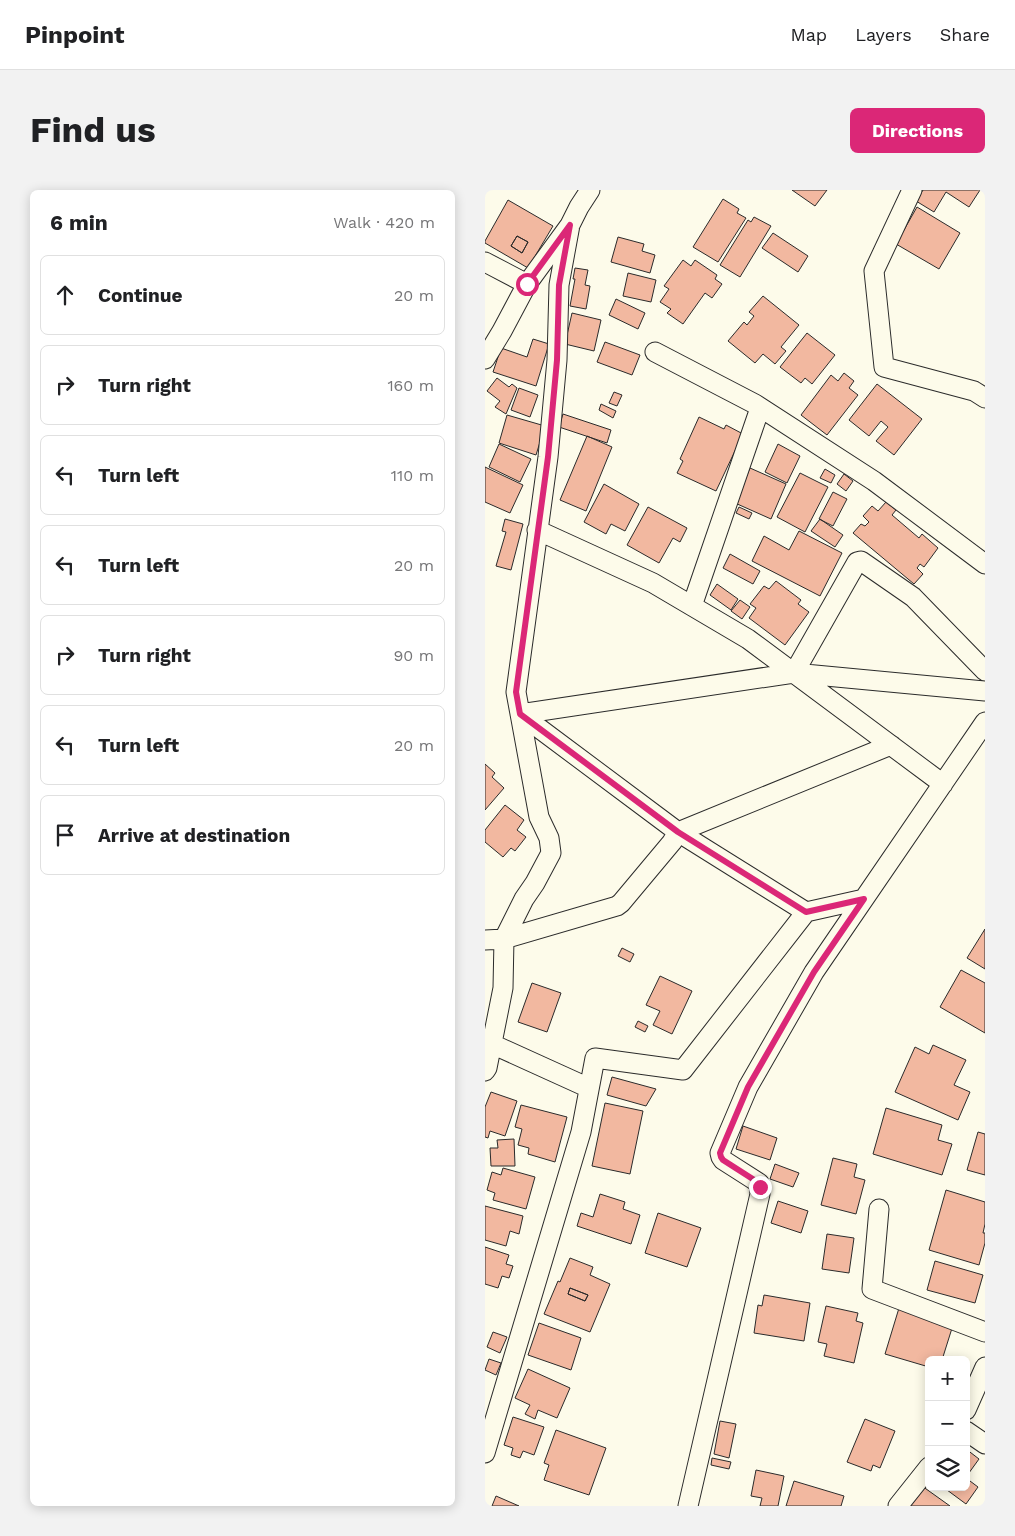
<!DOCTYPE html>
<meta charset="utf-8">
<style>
body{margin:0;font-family:"Work Sans",sans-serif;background:#f2f2f2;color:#202124}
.controls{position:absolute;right:15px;bottom:15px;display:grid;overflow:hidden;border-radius:8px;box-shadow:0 2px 12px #0003}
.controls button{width:45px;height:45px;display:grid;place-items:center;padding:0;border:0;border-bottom:1px solid #e0e0e0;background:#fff;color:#202124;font:25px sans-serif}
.stop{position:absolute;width:15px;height:15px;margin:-11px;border:4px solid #db2777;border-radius:50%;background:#fff}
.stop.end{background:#db2777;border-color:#fff;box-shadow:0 1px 5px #0008}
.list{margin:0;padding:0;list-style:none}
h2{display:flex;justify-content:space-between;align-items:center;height:65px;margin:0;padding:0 20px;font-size:21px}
h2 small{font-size:16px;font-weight:400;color:#757577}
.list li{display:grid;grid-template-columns:32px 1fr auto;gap:15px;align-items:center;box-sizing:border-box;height:80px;margin:0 10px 10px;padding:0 10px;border:1px solid #e0e0e0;border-radius:8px}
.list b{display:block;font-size:19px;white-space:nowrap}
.list em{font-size:16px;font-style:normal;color:#757577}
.icon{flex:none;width:28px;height:28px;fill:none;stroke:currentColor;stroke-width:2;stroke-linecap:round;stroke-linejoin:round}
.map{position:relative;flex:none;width:500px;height:1316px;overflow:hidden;border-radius:8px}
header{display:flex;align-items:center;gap:30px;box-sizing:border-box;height:70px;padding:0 25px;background:#fff;border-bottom:1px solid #e0e0e0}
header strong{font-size:24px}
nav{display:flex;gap:28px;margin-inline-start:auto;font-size:18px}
.intro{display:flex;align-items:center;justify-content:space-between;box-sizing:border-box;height:120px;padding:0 30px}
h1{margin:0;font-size:35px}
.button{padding:12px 22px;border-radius:8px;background:#db2777;color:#fff;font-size:18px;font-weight:700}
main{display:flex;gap:30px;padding:0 30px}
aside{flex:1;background:#fff;border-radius:8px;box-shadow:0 2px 12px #0003}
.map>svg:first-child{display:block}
.building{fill:#f2b8a0;stroke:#2b2b2b;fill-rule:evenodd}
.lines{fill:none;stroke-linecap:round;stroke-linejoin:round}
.minor-casing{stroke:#2b2b2b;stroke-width:21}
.minor{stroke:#fdfbea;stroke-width:19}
.route{stroke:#db2777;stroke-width:6}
</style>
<header>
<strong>Pinpoint</strong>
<nav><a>Map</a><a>Layers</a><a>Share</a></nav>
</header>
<div class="intro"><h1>Find us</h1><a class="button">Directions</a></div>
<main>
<aside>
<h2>6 min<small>Walk · 420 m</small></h2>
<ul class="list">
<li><svg class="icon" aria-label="ahead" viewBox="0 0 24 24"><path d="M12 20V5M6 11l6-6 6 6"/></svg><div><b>Continue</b></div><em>20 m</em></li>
<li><svg class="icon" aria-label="right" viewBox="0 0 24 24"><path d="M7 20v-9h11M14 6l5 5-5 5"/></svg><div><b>Turn right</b></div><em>160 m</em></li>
<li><svg class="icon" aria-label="left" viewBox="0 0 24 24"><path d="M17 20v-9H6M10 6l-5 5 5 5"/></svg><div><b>Turn left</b></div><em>110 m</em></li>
<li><svg class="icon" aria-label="left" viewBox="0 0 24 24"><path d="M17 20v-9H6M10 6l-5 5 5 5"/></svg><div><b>Turn left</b></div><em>20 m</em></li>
<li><svg class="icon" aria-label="right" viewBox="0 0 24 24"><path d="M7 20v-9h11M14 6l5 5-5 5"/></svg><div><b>Turn right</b></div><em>90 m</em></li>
<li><svg class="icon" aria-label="left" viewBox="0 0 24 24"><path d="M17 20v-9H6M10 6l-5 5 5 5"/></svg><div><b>Turn left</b></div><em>20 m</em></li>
<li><svg class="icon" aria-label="arrive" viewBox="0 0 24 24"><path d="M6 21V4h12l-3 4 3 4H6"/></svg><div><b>Arrive at destination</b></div></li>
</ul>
</aside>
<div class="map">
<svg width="500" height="1316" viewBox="0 0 500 1316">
<rect width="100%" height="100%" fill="#fdfbea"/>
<path class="building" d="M307,0H342L330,16Z
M438,0H495L484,17L461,2L449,22L431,11Z
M238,9L254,19L252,23L261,28L233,72L208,57Z
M23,10L68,36L43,78L0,53V51ZM32,46L43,52L37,63L26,56Z
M432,17L475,43L454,79L411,54Z
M269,27L286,36L255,87L235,75L263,30L266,32Z
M288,43L323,66L313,82L277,58Z
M32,46L43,52L37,63L26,56Z
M133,47L159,54L157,61L170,65L165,83L126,72Z
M198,70L206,76L210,70L232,85L230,89L237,94L227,108L220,103L198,134L182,123L186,119L175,112L184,99L179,96Z
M90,78L103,80L100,95L105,96L101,119L85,116L90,89H88Z
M143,83L171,90L166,112L138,106Z
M278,106L314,135L296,157L301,161L290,174L278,164L270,173L243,151L259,132L262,135L269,126L264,122Z
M131,109L160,123L153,139L124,125Z
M87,123L116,130L109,161L80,154Z
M322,143L350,165L327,194L320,188L316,193L295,177Z
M48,149L64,154L51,196L8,182L16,158L42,167Z
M120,152L155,165L147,185L112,172Z
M359,183L369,191L364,198L373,205L342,245L316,225L346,185L353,191Z
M12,188L24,197L27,194L32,198L21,224L10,217L15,211L2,201Z
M392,194L437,229L409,265L391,251L403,237L396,231L384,246L364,230Z
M34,198L53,205L45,227L26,220Z
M129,202L137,205L132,216L124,213Z
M116,214L131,221L128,228L114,220Z
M78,224L126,240L122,253L74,237Z
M22,225L60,236L51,265L14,253Z
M214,227L239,239L241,235L258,244L231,301L192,283L198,271L195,269Z
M102,246L127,257L101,321L75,310Z
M14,254L46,269L35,292L4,277Z
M293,254L315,266L302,293L280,282Z
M0,277L38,295L25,323L0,312Z
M265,278L301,294L286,329L250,313Z
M340,279L350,285L346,293L335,288Z
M315,283L343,297L320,342L292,327Z
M359,284L368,291L361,301L352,294Z
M119,294L154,314L140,341L126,334L121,344L99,332Z
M348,302L362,309L348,336L334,329Z
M401,312L411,320L407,325L434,348L437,344L453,358L439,377L435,374L432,378L438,384L429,394L368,343L376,334L380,336L384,332L378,326L387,316L393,321Z
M163,317L202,338L195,352L188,348L174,373L142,355Z
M254,317L267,323L264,329L251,323Z
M20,329L38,334L26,380L11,376L21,342L17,341Z
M335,329L358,345L350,357L326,341Z
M314,341L357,363L335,406L267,371L279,346L304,360Z
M245,364L275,381L268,394L238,378Z
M291,391L316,410L313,414L324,422L300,455L264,428L271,418L265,414L279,396L284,399Z
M232,394L253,409L246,420L225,405Z
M255,410L265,417L257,429L246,421Z
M0,574L10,583L7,587L19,598L0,620Z
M20,615L39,630L32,640L41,647L30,661L26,658L18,667L0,652V640Z
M500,739V779L482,768Z
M137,758L149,764L145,772L133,766Z
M476,780L500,793V843L455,817Z
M175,786L207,801L187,844L168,835L175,821L161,815Z
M47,793L76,803L62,842L33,832Z
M153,831L163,836L160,842L150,837Z
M448,855L481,870L469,895L485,902L473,930L410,902L430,857L444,864Z
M127,887L171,899L161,916L122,905Z
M6,902L32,911L20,946L5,941L3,948L0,947V917Z
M120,913L158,921L145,984L107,976Z
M36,915L82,927L70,972L43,964L44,958L33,955L37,939L30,937Z
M401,918L457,935L453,950L467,954L457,985L388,964Z
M258,936L292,948L285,970L251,959Z
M493,942L500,944V985L482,980Z
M29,949L30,976H6L5,958H13L12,950Z
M348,968L372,974L369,987L380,990L371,1024L336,1015Z
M290,974L314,983L308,997L285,989Z
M18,978L50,987L41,1019L8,1010L10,1003L2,1000L7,982L16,985Z
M461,1000L500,1012V1034L498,1043H500V1053L494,1075L444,1060Z
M115,1004L140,1012L138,1019L155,1025L146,1054L92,1036L96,1023L108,1027Z
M293,1011L323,1021L316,1043L286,1033Z
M0,1016L38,1026L34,1044L25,1041L21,1056L0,1050Z
M173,1023L216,1038L202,1077L160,1063Z
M342,1044L369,1048L364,1083L337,1079Z
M0,1057L24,1065L21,1074L28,1076L24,1088L17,1086L13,1098L0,1094Z
M85,1068L108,1077L105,1085L125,1094L105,1142L59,1124L73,1091L75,1092ZM85,1098L103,1105L100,1111L83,1104Z
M450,1071L498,1085L490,1113L442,1100Z
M85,1098L103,1105L100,1111L83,1104Z
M279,1105L325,1113L319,1151L269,1143L273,1115L277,1116Z
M341,1116L373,1123L371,1131L378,1133L369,1173L339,1166L342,1154L333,1152Z
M414,1118L468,1135L457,1170H444V1177L400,1164Z
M54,1133L96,1148L86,1180L43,1165Z
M8,1142L22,1147L15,1163L2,1157Z
M4,1169L16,1173L11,1185L0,1180Z
M43,1179L85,1198L72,1228L53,1220L50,1229L40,1224L45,1215L30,1208Z
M28,1227L59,1237L49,1265L38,1261L35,1268L26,1265L28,1258L19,1255Z
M380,1229L410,1241L395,1278L388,1275L386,1281L362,1272Z
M235,1231L251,1234L244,1268L229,1264Z
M71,1240L121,1258L104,1305L59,1290L64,1275L59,1273Z
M481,1259L494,1269L481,1287Z
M227,1268L246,1272L244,1279L226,1275Z
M271,1280L299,1286L293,1316H275L277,1308L266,1306Z
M481,1288L493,1297L481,1314L458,1297H481Z
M309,1291L359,1306L356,1316H301Z
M437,1296L465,1316H422Z
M11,1306L34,1316H7Z"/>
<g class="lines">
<g class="minor-casing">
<path id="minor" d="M427,0L389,81L399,177L489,201L500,208
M0,72L42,94
M170,162L270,214L389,291L500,374
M0,169L17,141L42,94L85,35L94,17L105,0
M52,340L168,393L263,449L458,594
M207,416L275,218
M309,483L372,372L376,371L428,407L500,481
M35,524L309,483L500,501
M35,524L193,642L321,722
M0,750L19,749L132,716L136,713L187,652L193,642L406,555
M7,854L104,898
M0,881L2,878L18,798L19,749L39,709L50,693L66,663L64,648L54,627L31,502L63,267L72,170L74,95L85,35
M394,1019L387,1099L500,1142
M481,1220L500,1177
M481,1241L500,1254
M0,1263L96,942L110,868L198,880L321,722L379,709
M203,1316L275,1004L274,993L238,970L236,967L235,963L263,897L329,782L500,532
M413,1316L444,1277"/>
</g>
<use href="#minor" class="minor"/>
</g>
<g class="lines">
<path class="route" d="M42,94L85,35L74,95L72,170L63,267L31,502L35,524L193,642L321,722L379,709L329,782L263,897L235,963L236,967L238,970L274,993L275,997"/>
</g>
</svg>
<div class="controls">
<button>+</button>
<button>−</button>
<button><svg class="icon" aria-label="layers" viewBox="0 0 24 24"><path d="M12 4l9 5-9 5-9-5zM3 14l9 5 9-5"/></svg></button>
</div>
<div class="stop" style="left:42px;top:94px"></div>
<div class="stop end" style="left:275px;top:997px"></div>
</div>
</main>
